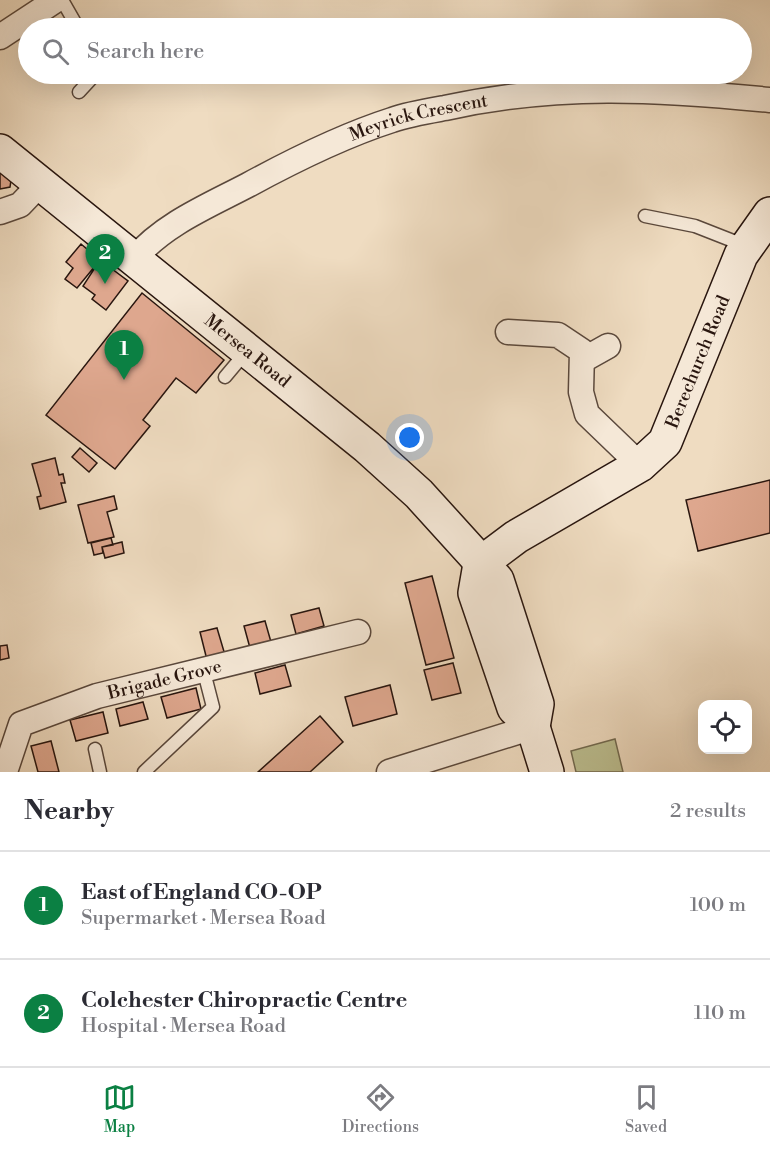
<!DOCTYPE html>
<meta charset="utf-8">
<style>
body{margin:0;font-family:"Libre Bodoni",serif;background:#f7f7f7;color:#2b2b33}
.controls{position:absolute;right:18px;bottom:18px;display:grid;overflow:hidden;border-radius:12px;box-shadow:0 6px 24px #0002}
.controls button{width:54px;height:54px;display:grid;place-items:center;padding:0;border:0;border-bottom:2px solid #e1e1e2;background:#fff;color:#2b2b33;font:30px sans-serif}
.you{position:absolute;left:410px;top:438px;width:21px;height:21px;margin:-15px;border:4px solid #fff;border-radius:50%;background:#1a73e8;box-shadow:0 0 0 9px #1a73e833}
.badge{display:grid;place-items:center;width:39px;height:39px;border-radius:50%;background:#0b8043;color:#fff;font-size:20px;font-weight:700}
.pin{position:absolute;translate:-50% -50px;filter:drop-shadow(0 2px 3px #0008)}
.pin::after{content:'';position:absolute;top:32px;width:21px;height:18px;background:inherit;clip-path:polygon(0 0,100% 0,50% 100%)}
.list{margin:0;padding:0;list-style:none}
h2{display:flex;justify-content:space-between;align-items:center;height:78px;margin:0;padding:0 24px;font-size:26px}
h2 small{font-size:20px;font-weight:400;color:#7c7c81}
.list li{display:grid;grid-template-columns:39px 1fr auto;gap:18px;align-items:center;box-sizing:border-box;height:108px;padding:0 24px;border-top:2px solid #e1e1e2}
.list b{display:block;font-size:22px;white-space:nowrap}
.list p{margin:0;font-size:20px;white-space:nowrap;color:#7c7c81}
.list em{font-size:20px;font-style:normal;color:#7c7c81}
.icon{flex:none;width:33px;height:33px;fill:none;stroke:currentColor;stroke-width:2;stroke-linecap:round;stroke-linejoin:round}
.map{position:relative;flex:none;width:770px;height:772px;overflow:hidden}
.search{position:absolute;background:#fff;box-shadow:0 6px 24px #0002;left:18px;right:18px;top:18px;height:66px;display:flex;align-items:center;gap:15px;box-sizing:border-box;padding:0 21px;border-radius:33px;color:#7c7c81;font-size:22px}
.sheet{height:294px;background:#fff}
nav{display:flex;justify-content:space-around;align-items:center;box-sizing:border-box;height:84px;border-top:2px solid #e1e1e2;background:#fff;font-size:16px;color:#7c7c81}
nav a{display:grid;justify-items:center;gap:3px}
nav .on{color:#0b8043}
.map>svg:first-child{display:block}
.green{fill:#bcbf91;stroke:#726a50;stroke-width:1.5}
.building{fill:#dea78e;stroke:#29160f;stroke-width:1.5}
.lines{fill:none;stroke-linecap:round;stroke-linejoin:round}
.lane-casing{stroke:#5a483c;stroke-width:15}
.street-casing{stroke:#5a483c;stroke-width:27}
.secondary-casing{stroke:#29160f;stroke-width:36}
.lane{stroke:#f5e8d7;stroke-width:12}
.street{stroke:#f5e8d7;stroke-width:24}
.secondary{stroke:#f5e8d7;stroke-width:33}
.labels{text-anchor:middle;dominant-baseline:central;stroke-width:4.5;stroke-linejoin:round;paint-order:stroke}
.street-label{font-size:18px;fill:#29160f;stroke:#f5e8d7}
</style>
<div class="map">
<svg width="770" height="772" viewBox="0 0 770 772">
<rect width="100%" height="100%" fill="#efdcc1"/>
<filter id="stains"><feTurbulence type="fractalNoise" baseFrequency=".00333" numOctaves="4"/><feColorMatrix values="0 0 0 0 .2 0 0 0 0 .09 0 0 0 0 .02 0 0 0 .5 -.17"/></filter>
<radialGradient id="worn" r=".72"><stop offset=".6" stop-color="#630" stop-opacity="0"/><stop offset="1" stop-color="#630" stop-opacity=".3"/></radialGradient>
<path class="green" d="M615,739L623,772H576L571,751Z"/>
<path class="building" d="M0,172L11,180L10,187L0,189Z
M81,244L100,260L77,288L65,279L73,268L66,262Z
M100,260L128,281L106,310L92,299L95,295L83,286Z
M142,293L224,360L196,393L176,378L143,420L150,426L115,469L46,415Z
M80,448L97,463L89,472L72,457Z
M55,458L59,475L63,474L65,483H61L66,502L40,509L37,497L41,496L32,464Z
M770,480V533L698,551L686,500Z
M114,496L117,509L107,512L114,537L88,543L78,505Z
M111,538L113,545L102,547L103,553L94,555L91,543Z
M122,542L124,553L105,558L102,547Z
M432,576L454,658L426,665L405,583Z
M319,608L324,626L296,634L291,615Z
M265,621L271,642L250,648L244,626Z
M217,628L225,655L207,660L200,632Z
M7,645L9,658L0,660V646Z
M453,663L461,693L432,700L424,670Z
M285,665L291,686L260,694L255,673Z
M390,685L397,714L353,726L345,697Z
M196,688L201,709L167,718L161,697Z
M143,702L148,719L120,726L116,709Z
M103,712L108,733L76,741L70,720Z
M320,716L343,742L310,772H258Z
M51,741L59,772H38L31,746Z"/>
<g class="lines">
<g class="lane-casing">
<path id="lane" d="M62,0L78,28
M79,92L91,79L92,74
M645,216L695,226L746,246
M225,377L246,352
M95,749L100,772
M144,772L213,707L204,672"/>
</g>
<g class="street-casing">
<g id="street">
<path d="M0,37L56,0"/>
<path d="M0,212L20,205L40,184"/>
<path id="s1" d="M135,258C164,224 208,206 248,185C294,160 342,136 392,120C409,114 428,111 445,108C558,83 657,89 770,100"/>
<path d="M508,332L558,335L582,351L581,392L587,414L640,465"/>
<path d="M583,360L608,346"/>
<path id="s2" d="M5,772L21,724L97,696L358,632"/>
<path d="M389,772L533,727"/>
</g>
</g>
<g class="secondary-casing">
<g id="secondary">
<path id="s3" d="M0,151L367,447L419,494L497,580L537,704L533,727"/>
<path id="s4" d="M480,564L516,537L640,465L665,442L741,255L770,214"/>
<path d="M480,564L475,593L514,708L533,727L547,772"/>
</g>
</g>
<use href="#lane" class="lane"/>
<use href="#street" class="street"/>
<use href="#secondary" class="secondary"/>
</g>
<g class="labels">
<g class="street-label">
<text stroke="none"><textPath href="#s1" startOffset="320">Meyrick Crescent</textPath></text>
<text stroke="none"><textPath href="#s3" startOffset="318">Mersea Road</textPath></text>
<text stroke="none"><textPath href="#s4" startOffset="309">Berechurch Road</textPath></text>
<text stroke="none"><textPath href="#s2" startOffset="201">Brigade Grove</textPath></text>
</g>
</g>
<rect width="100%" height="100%" filter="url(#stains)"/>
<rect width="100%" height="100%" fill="url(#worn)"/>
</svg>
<div class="controls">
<button><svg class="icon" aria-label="locate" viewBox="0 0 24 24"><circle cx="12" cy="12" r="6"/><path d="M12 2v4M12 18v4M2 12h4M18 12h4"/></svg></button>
</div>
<div class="you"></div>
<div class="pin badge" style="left:124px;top:380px">1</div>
<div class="pin badge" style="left:105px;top:284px">2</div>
<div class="search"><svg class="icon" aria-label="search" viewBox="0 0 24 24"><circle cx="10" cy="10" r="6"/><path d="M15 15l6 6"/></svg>Search here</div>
</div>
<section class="sheet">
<h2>Nearby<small>2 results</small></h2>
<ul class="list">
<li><span class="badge">1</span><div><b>East of England CO-OP</b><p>Supermarket · Mersea Road</p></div><em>100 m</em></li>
<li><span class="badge">2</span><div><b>Colchester Chiropractic Centre</b><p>Hospital · Mersea Road</p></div><em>110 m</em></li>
</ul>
</section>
<nav>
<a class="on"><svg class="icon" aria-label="map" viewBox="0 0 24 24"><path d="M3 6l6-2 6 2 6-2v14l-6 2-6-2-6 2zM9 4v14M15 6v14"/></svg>Map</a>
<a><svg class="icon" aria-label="directions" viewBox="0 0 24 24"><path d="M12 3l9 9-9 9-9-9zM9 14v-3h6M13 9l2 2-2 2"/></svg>Directions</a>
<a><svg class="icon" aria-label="saved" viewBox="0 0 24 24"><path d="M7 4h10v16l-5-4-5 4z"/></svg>Saved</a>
</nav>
